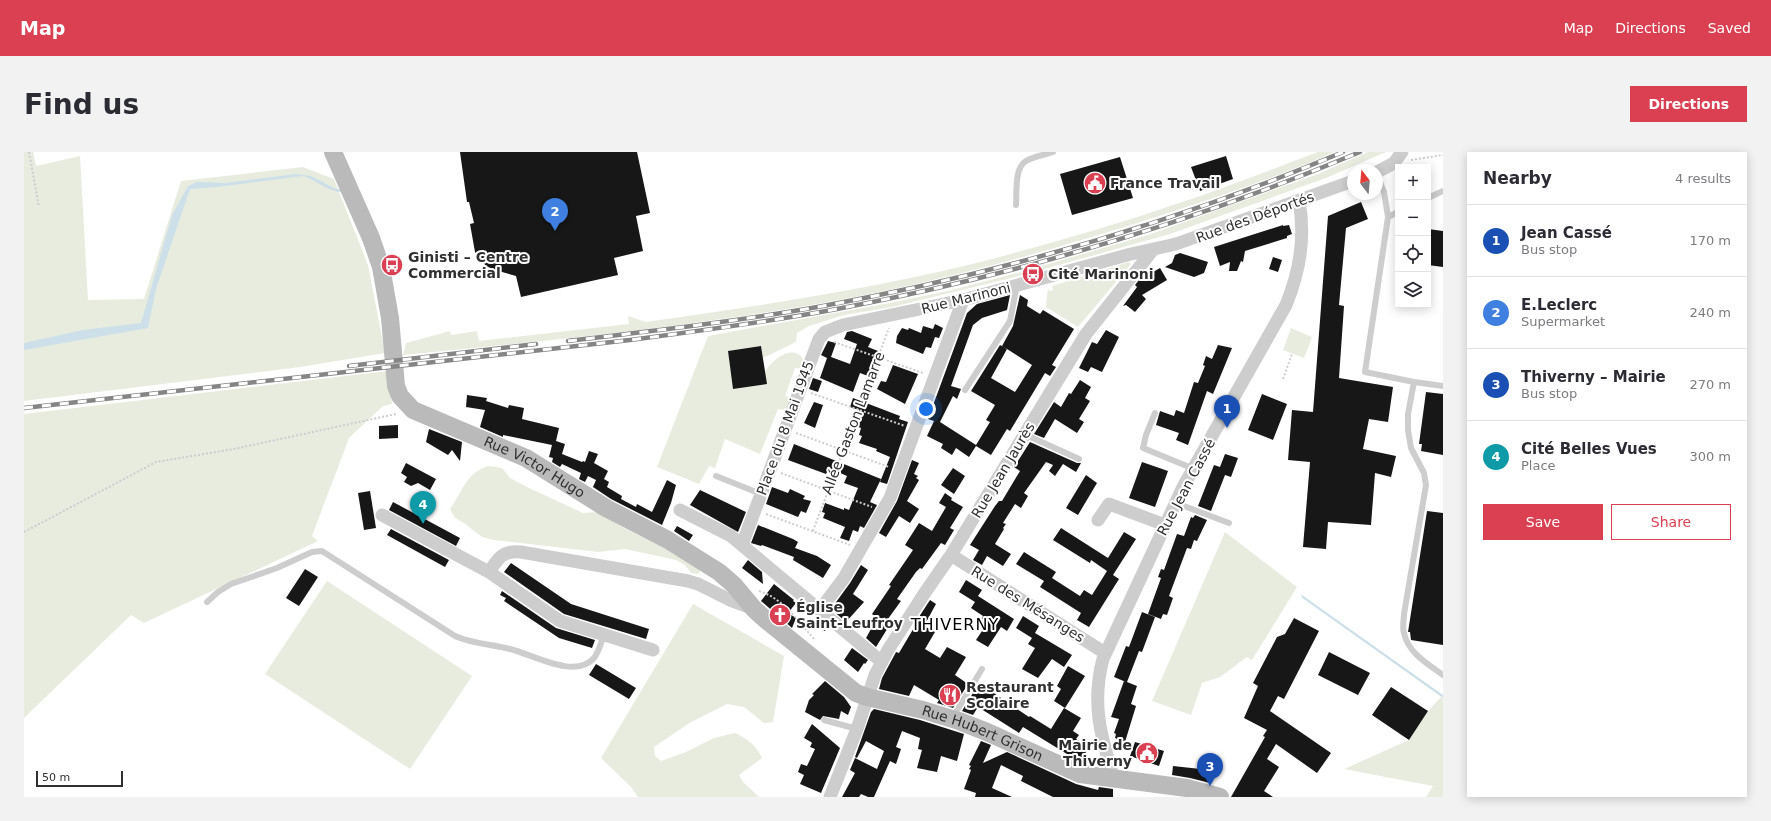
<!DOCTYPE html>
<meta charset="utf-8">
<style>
body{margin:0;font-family:"DejaVu Sans",sans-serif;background:#f2f2f3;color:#2b2b33}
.controls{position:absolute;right:12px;top:12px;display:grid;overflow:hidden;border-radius:0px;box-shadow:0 2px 10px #0003}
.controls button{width:36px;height:36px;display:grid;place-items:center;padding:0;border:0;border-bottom:1px solid #e1e1e2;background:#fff;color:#2b2b33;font:20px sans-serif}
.compass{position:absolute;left:1323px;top:12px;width:36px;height:36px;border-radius:50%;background:#fff;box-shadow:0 2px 10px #0003;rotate:344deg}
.scale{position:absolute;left:12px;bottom:10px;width:87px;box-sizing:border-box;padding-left:4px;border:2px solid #303030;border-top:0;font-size:11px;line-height:14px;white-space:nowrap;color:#303030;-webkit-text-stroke:3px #fff;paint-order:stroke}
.you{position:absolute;left:902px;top:257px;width:14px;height:14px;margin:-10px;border:3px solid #fff;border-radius:50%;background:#1a73e8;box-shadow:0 0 0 6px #1a73e833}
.badge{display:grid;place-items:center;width:26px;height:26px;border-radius:50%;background:#da4051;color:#fff;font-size:13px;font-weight:700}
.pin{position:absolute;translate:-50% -33px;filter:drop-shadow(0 1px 2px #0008)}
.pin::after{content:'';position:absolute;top:21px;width:14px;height:12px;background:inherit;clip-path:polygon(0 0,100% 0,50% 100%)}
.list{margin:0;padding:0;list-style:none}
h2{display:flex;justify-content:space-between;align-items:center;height:52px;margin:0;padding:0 16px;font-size:17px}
h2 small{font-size:13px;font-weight:400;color:#7c7c81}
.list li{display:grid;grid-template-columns:26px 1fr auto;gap:12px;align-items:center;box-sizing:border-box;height:72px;padding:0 16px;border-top:1px solid #e1e1e2}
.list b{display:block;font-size:15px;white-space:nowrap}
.list p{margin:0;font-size:13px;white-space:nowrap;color:#7c7c81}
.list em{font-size:13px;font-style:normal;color:#7c7c81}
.actions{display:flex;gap:8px;padding:12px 16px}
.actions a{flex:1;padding:9px 0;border:1px solid #da4051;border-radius:0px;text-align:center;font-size:14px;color:#da4051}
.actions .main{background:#da4051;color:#fff}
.icon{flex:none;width:22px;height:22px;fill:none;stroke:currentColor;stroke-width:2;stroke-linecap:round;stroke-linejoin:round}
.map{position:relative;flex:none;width:1419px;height:645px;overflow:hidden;border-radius:0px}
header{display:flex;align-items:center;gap:24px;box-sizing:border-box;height:56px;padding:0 20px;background:#da4051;color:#fff}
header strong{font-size:19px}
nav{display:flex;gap:22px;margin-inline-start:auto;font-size:14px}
.intro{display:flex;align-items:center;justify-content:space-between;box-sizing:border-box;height:96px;padding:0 24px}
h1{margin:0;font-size:28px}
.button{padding:10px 18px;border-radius:0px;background:#da4051;color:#fff;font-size:14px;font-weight:700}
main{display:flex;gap:24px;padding:0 24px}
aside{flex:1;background:#fff;border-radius:0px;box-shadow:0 2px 10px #0003}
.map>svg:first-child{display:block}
.green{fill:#e7ecdf}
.water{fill:#cde0ea}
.building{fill:#171717;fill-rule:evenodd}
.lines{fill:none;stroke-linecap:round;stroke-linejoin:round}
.path{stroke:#cdcdcd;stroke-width:2;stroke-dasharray:2 2;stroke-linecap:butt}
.lane{stroke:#cdcdcd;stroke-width:6}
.street{stroke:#cdcdcd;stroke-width:13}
.secondary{stroke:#bababa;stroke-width:18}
.rail-casing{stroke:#858585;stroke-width:4.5}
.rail{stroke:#fff;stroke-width:3;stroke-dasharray:9;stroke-linecap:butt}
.labels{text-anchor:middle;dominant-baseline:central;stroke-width:4;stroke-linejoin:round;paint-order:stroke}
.poi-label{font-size:14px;font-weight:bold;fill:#303030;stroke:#fff;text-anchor:start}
.street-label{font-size:14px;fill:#303030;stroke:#fff}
.quarter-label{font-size:16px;letter-spacing:1px;fill:#000;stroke:#fff}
</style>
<header>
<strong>Map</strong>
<nav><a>Map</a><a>Directions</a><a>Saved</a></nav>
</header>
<div class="intro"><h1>Find us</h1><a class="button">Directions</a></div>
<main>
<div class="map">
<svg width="1419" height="645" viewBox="0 0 1419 645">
<rect width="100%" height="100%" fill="#fff"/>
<path class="green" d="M0,0H9L12,14L56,4L64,148L120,147L157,29L279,15L310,27L344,113L361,201L276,215L0,249Z
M1294,0H1310C1252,26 1190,46 1129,66C1013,103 896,135 775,155C644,177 511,190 379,203L382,191L426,179L427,183L453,179L455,189L605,172L604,164L622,170C739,153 857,136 972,106C1031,90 1091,73 1149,53C1198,37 1246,18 1294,0Z
M1344,0H1362L1302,26L1146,82L999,123L868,155L820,163L785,174L773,181L772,190L739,206L737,194L704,199L709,236L741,220C748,207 771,190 780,209L778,217L771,216L761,244L766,246L761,258L754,257L736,302L701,287L691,316L685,314L675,332L633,315L684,184L866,151L928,138L997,120L1127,82L1294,22Z
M1105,110L1107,112L1054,175L1022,155L1024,135L1025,139L1029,138L1028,134Z
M1267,176L1288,185L1280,206L1259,198Z
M364,219L368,252L359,254L325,286L288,384L294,389L120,471L107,463L0,566V262Z
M465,314L478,316L486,326L505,336L559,361L575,360L598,375L646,399L677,418L674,422L667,421L661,413L652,408L601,397L574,400L470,388L458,385L440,371L431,366L426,357C439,339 442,320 465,314Z
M1201,380L1273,435L1228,508L1223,505L1196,525L1178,531L1167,563L1128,549Z
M303,429L448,524L386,617L241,522Z
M669,452L760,504L749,570L740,571L720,555L703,552L667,570L630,595L631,604L637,609L662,600L690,586L711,581C724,587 732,593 738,606L715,623L719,630L735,645H614L607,635L577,606Z
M1417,545L1419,547V645H1402L1409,634L1320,617L1385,588L1404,559Z"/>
<path class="water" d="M272,22L287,24L312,37H317L318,40C304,40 292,28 279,24L193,35L166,37L132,137L124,176L0,198V191L59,178L117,171L148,63L164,34L173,30L201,31Z
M1278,443L1419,543V546L1277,445Z"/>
<path class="building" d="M436,0H613L626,61L612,64L619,99L590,106L594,123L497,145L492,124L471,118L462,114L451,100L446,72L450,71L445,50H443Z
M1202,4L1209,27L1176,39L1167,15Z
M1096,5L1109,46L1048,63L1036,22Z
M1337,50L1344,67L1322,76L1315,153L1320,154L1315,226L1369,235L1364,270L1345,267L1339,297L1372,304L1367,325L1351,321L1347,373L1304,370L1302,397L1279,395L1286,310L1264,308L1268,258L1289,260L1304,64Z
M1259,73V74L1265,73L1268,82L1263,84V86L1221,99L1219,110L1217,109L1213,119H1205L1206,110L1196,114L1190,95Z
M1404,77L1419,79V115L1404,113Z
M1156,101L1184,110L1180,121L1170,125L1141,115L1148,111L1151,103Z
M1249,105L1258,108L1254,120L1245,117Z
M1136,116L1143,128L1118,143L1122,147L1111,160L1102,153L1099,154L1113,135L1111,133L1115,128Z
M986,143L983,158L958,166L949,173L927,234L937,237L933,247L929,244L916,270L952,293L966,270L962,268L971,253L947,239L976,193L983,197L978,194L989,174L996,143L1004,148L1003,154L1016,162L1019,158L1050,177L1028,213L1032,215L1026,224L1021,221L986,279L983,277L967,303L952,294L945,305L932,296L928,303L917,296L919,292L903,284L910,269L904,267L943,161L953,152ZM983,197L1008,213L991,240L967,226Z
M911,172L919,176L915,186L911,185L907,196L902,195L899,202L872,191L873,184L878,176L884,178L885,176L897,181L899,174L909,177Z
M1082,178L1095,185L1078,220L1067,215L1064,220L1055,216L1068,190L1073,192Z
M828,179L848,187L844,195L854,199L844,224L836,221L829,240L796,226L803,206L797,203L804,189L812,191L807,205L826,212L833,192L820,187L823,180Z
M1194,193L1208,196L1189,242L1183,239L1164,293L1152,288L1155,281L1132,273L1136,259L1150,264L1152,258L1160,261L1170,230L1174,231L1181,214L1179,213L1182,204L1188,207Z
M737,194L743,232L709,237L704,199Z
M869,213L894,222L881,252L853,237L857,229L862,230Z
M789,226L798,229L794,240L785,237Z
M1056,228L1067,235L1061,246L1066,249L1055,267L1060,270L1053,281L1031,267L1020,286L1010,282L1030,250L1037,255L1045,241L1047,242Z
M1402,240L1419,242V303L1397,299L1398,292H1395Z
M1238,242L1263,252L1249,288L1224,278Z
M443,243L463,246L462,249L484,256L485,253L500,256L498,267L535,276L532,289L541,292L538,302L558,310L559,309L561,310L565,299L574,302L570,311L584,319L580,327L585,330L583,335L598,344L597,347L612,355L613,352L628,360L643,328L652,333L647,351L638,373L587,347L569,335L572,328L564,324L561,330L555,327L557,321L538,312L536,315L528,310L529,306L525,305L528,293L479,283V285L456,275L461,258L442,255Z
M829,246L876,264L875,267L884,270L863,332L856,330L866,305L852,299L853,297L835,291L838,284L835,283L837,276L829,273L835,258L826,255Z
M790,250L799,253L791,276L780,271Z
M374,273V286L355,287V274Z
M405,277L438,290L436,309L428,298L424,303L402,290Z
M1006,290L1053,311H1057L1052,320L1039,312L1031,324L1025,319L1029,313L1022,310L1000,341L1004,344L997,356L991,352L979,371L982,372L979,376L980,377L971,392L987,402L979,414L963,404L958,413L949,408L955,398L946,393L971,354L975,349H978L996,319L990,315Z
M770,292L857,327L846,350L853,353L840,376L836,374L834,380L829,378L825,389L816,386L821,375L799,366L801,361L798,360L801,351L820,358V356L825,358L834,336L820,331L823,324L805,316L802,322L764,308Z
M1201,302L1214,306L1207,325L1201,323L1187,359L1174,354L1190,313L1196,315Z
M888,308L895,311L890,322L894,324L892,326L895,328L883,349L895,357L886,371L875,364L862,385L855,381L873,349Z
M1118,310L1144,319L1131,355L1105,346Z
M382,311L412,327L406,338L394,331L387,334L380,330L383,325L377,321Z
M929,316L941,324L930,342L917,333Z
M1062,323L1073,331L1054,363L1042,356Z
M748,335L764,341L766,337L781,344L779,347L787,349L782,361L777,359L774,365L742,352Z
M676,338L722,360L714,380L666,353Z
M346,339L352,376L340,378L334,341Z
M921,341L928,346L927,348L939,355L926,376L930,378L921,393L917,391L898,417L896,416L892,420L873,447L877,449L861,471L865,474L852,495L842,486L853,466L848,462L867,434L865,433L889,398L881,393L895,371L908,379L922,355L915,351Z
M369,350L436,386L432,394L365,358Z
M1403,359L1419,361V493L1387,488L1386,480H1384Z
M1171,363L1183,368L1173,389L1170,388L1167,397L1163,396L1145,444L1149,446L1143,463L1139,462L1137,467L1124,462L1137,426L1134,425L1137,417L1140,418L1153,382L1160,384L1167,365L1169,366Z
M734,373L769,387L774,390L771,396L793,404L807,413L799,426L769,408L770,405L738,393L737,394L727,391Z
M653,374L669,383L665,389L650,379Z
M1037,376L1084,406L1100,380L1112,387L1089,423L1095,427L1065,475L1053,468L1057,461L1016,435L1020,429L992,412L1000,400L1032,420L1028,426L1056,444L1060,438L1068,443L1083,419L1067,408L1066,411L1029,388Z
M367,377L425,408L421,415L363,383Z
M724,408L738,420L739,432L718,416Z
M487,411L547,452L625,477L622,487L540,462L480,420Z
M837,413L844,418L829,442L840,450L822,470L807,457L826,431Z
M281,417L294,425L275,454L262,446Z
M942,428L958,438L954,444L990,467L983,479L977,475L964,495L952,488L960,476L954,472L959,464L947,456L951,450L935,440Z
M750,432L770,448L769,449L772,451L764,461L772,466L768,476L737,449Z
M478,439L532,476L571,488L568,496L535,486L480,449L482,446L476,443Z
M906,448L912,452L900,474L911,480L901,497L916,506L923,495L942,505L931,523L944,532L929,556L913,551L915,548L890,533L885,544L855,537L858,526L871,502L872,500L875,501L891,474H889Z
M1118,460L1131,465L1118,500L1115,499L1103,530L1113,534L1107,552L1112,554L1101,590L1091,586L1092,582L1090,581L1095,567L1087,565L1100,529L1102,530L1090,525L1102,494L1105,495Z
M999,464L1015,474L1011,481L1048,503L1040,515L1028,507L1014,526L998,517L1011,496L1004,492L1008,486L992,476Z
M793,466L803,475L801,479L790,473Z
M1270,466L1295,479L1260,547L1254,544L1246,559L1307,601L1293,621L1252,592L1243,607L1255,615L1240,639L1249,645H1207L1241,585L1239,584L1243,578L1220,566L1234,534L1229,531L1253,485L1261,482Z
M828,496L844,508L841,512L840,511L834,520L820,508Z
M1305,500L1346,521L1334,543L1294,523Z
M572,512L612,536L605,547L565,523Z
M1044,514L1061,524L1041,556L1030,549L1037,537L1033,534Z
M801,529L820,545L827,555L824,563L817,559L815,567L799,564L796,568L781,560L785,548L790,543L788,542Z
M955,531L1005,565L1006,564L1027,577L1040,556L1057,566L1049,579L1055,583L1052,587L1065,595L1056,610L999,575L995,581L954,555L949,563L938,559Z
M1367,535L1404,559L1385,588L1348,563Z
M850,557L896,568L940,582L933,609L917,604L913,620L893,616L898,598L894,597L896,586L878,579L872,595L877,597L872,612L866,609L850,645H844L837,642L835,645H818L831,621L826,618L831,606L853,617L860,599L842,589L833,606L831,605L847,560Z
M788,572L816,596L797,641L776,632L780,623L774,620L777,612L783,614L791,597L786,595L788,591L787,590L780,586Z
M957,589L967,593L959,611L983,600L1052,632L1074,638L1075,635L1089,637V645H1029L997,629L999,624L977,613L968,636L988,645H951L952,641L940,637L947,618L945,617L947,614L945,613Z
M1111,590L1140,599L1135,614L1106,604Z
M1149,614L1186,618V631L1166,626L1148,623Z"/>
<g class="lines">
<path class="path" d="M5,0L15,55
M1387,8L1419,3
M810,190L899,221
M1259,227L1268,202
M787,241L881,274
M772,281L865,315
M757,321L848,355
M742,362L826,393
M789,379L865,176
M0,380L132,310L210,297L372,262
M735,439C760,447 774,469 791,488"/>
<path class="lane" d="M1353,23L1360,40L1364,65L1341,220L1390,230L1384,262V278L1387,296L1400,321L1402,333L1380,462C1380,468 1378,475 1380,481C1384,501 1404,512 1419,523
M1404,46L1419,39
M992,53C993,41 990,16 1002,9C1010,4 1021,3 1029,0
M1364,65L1374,60
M1390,230L1419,234
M941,238L986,169L993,133
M1131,261L1122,283L1119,296L1170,317
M1000,282L1055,307
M692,324L737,342
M1152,351L1205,371
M183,450L194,440L207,432L253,416L288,400L298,399L431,484C448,492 468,492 486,497C508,502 551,528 570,506C575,500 577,490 580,483
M929,565L958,517
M800,568L833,577"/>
<path class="street" d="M1353,20L1370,11L1378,0
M656,358L707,384L858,510
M358,363L465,420L536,469L629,498
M1074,368L1085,352L1141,373
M718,393L795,187L801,180L819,173L939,148L1107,102L1152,92L1329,29
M927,403L1081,501
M465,420C474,406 479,398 497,400L664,429L674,432L708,449L730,457
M796,458L820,426L866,346L939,148
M1090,627C1077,585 1067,552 1079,507L1159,335L1262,153C1276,119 1282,86 1275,49
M806,645L833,577L851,523L864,498L900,442L927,403L1062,182L1128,99"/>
<path class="secondary" id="s1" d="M309,0L347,86L357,115L366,166L372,234L376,244L389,258L502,306L582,356L644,388L695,420L710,433L730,457L742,468L832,541L843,545L899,558L935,569L963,580L1056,622L1163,636L1196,645"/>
<g class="rail-casing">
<path id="rail" d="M544,189C629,179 715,169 799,154C977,121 1153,70 1319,0
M325,214L512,192
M0,256L606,188C675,179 744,170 813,157C992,123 1167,71 1336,0"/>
</g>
<use href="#rail" class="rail"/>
</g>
<defs>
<g id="civic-disc" transform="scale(1.15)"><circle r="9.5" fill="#da4051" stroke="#fff"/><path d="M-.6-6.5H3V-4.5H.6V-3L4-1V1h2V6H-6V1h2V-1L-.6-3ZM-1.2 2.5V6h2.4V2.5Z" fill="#fff"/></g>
<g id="bus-disc" transform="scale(1.15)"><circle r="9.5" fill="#da4051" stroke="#fff"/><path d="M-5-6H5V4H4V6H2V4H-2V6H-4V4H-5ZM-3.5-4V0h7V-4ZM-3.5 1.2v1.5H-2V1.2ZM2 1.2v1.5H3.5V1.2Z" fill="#fff"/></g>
<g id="church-disc" transform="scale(1.15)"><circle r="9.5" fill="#da4051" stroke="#fff"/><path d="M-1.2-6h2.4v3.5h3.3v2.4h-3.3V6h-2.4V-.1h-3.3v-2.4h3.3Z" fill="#fff"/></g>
<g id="restaurant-disc" transform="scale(1.15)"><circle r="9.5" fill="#da4051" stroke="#fff"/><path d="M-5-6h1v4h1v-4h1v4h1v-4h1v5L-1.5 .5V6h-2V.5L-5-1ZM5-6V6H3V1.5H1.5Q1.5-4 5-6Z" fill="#fff"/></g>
</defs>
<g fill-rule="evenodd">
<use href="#civic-disc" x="1071" y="31"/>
<use href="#bus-disc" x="368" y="113"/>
<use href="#bus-disc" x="1009" y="122"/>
<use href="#church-disc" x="756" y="463"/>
<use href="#restaurant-disc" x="926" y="543"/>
<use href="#civic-disc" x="1123" y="601"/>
</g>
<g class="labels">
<g class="poi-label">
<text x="1086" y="31">France Travail</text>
<text x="384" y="105">Ginisti – Centre<tspan x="384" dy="16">Commercial</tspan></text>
<text x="1024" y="122">Cité Marinoni</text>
<text x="772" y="455">Église<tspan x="772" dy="16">Saint-Leufroy</tspan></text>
<text x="942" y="535">Restaurant<tspan x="942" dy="16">Scolaire</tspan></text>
<text x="1108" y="593" text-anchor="end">Mairie de<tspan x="1108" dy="16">Thiverny</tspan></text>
</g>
<g class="street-label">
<text transform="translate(1231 65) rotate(-20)">Rue des Déportés</text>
<text transform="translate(942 146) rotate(-14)">Rue Marinoni</text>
<text transform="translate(829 271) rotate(-69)">Allée Gaston Lamarre</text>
<text transform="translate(761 276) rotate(-70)">Place du 8 Mai 1945</text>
<text stroke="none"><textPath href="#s1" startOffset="409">Rue Victor Hugo</textPath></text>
<text transform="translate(979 318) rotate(-59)">Rue Jean Jaurès</text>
<text transform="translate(1162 335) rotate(-62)">Rue Jean Cassé</text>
<text transform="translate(1004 452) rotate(32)">Rue des Mésanges</text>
<text stroke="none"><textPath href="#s1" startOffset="938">Rue Hubert Grison</textPath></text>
</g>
<g class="quarter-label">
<text x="931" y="472">THIVERNY</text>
</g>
</g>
</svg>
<div class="controls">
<button>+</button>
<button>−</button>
<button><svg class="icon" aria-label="locate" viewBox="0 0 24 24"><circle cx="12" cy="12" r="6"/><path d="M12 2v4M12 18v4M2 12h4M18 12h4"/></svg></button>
<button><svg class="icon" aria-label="layers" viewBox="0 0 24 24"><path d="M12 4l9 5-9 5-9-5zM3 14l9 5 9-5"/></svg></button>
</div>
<svg class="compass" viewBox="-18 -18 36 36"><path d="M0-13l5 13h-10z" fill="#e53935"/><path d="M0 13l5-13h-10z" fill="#7c7c81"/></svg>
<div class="scale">50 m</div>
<div class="you"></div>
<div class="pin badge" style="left:1203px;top:276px;background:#1a4fb4">1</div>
<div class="pin badge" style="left:531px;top:79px;background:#3f7fe0">2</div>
<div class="pin badge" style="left:1186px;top:634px;background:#1a4fb4">3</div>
<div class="pin badge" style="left:399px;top:372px;background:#0f9aa8">4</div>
</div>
<aside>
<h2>Nearby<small>4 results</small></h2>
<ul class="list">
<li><span class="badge" style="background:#1a4fb4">1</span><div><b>Jean Cassé</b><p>Bus stop</p></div><em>170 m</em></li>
<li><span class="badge" style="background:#3f7fe0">2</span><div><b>E.Leclerc</b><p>Supermarket</p></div><em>240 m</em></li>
<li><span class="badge" style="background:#1a4fb4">3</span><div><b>Thiverny – Mairie</b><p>Bus stop</p></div><em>270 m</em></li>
<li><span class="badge" style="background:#0f9aa8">4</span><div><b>Cité Belles Vues</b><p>Place</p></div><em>300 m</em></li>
</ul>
<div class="actions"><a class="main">Save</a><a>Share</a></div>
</aside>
</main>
